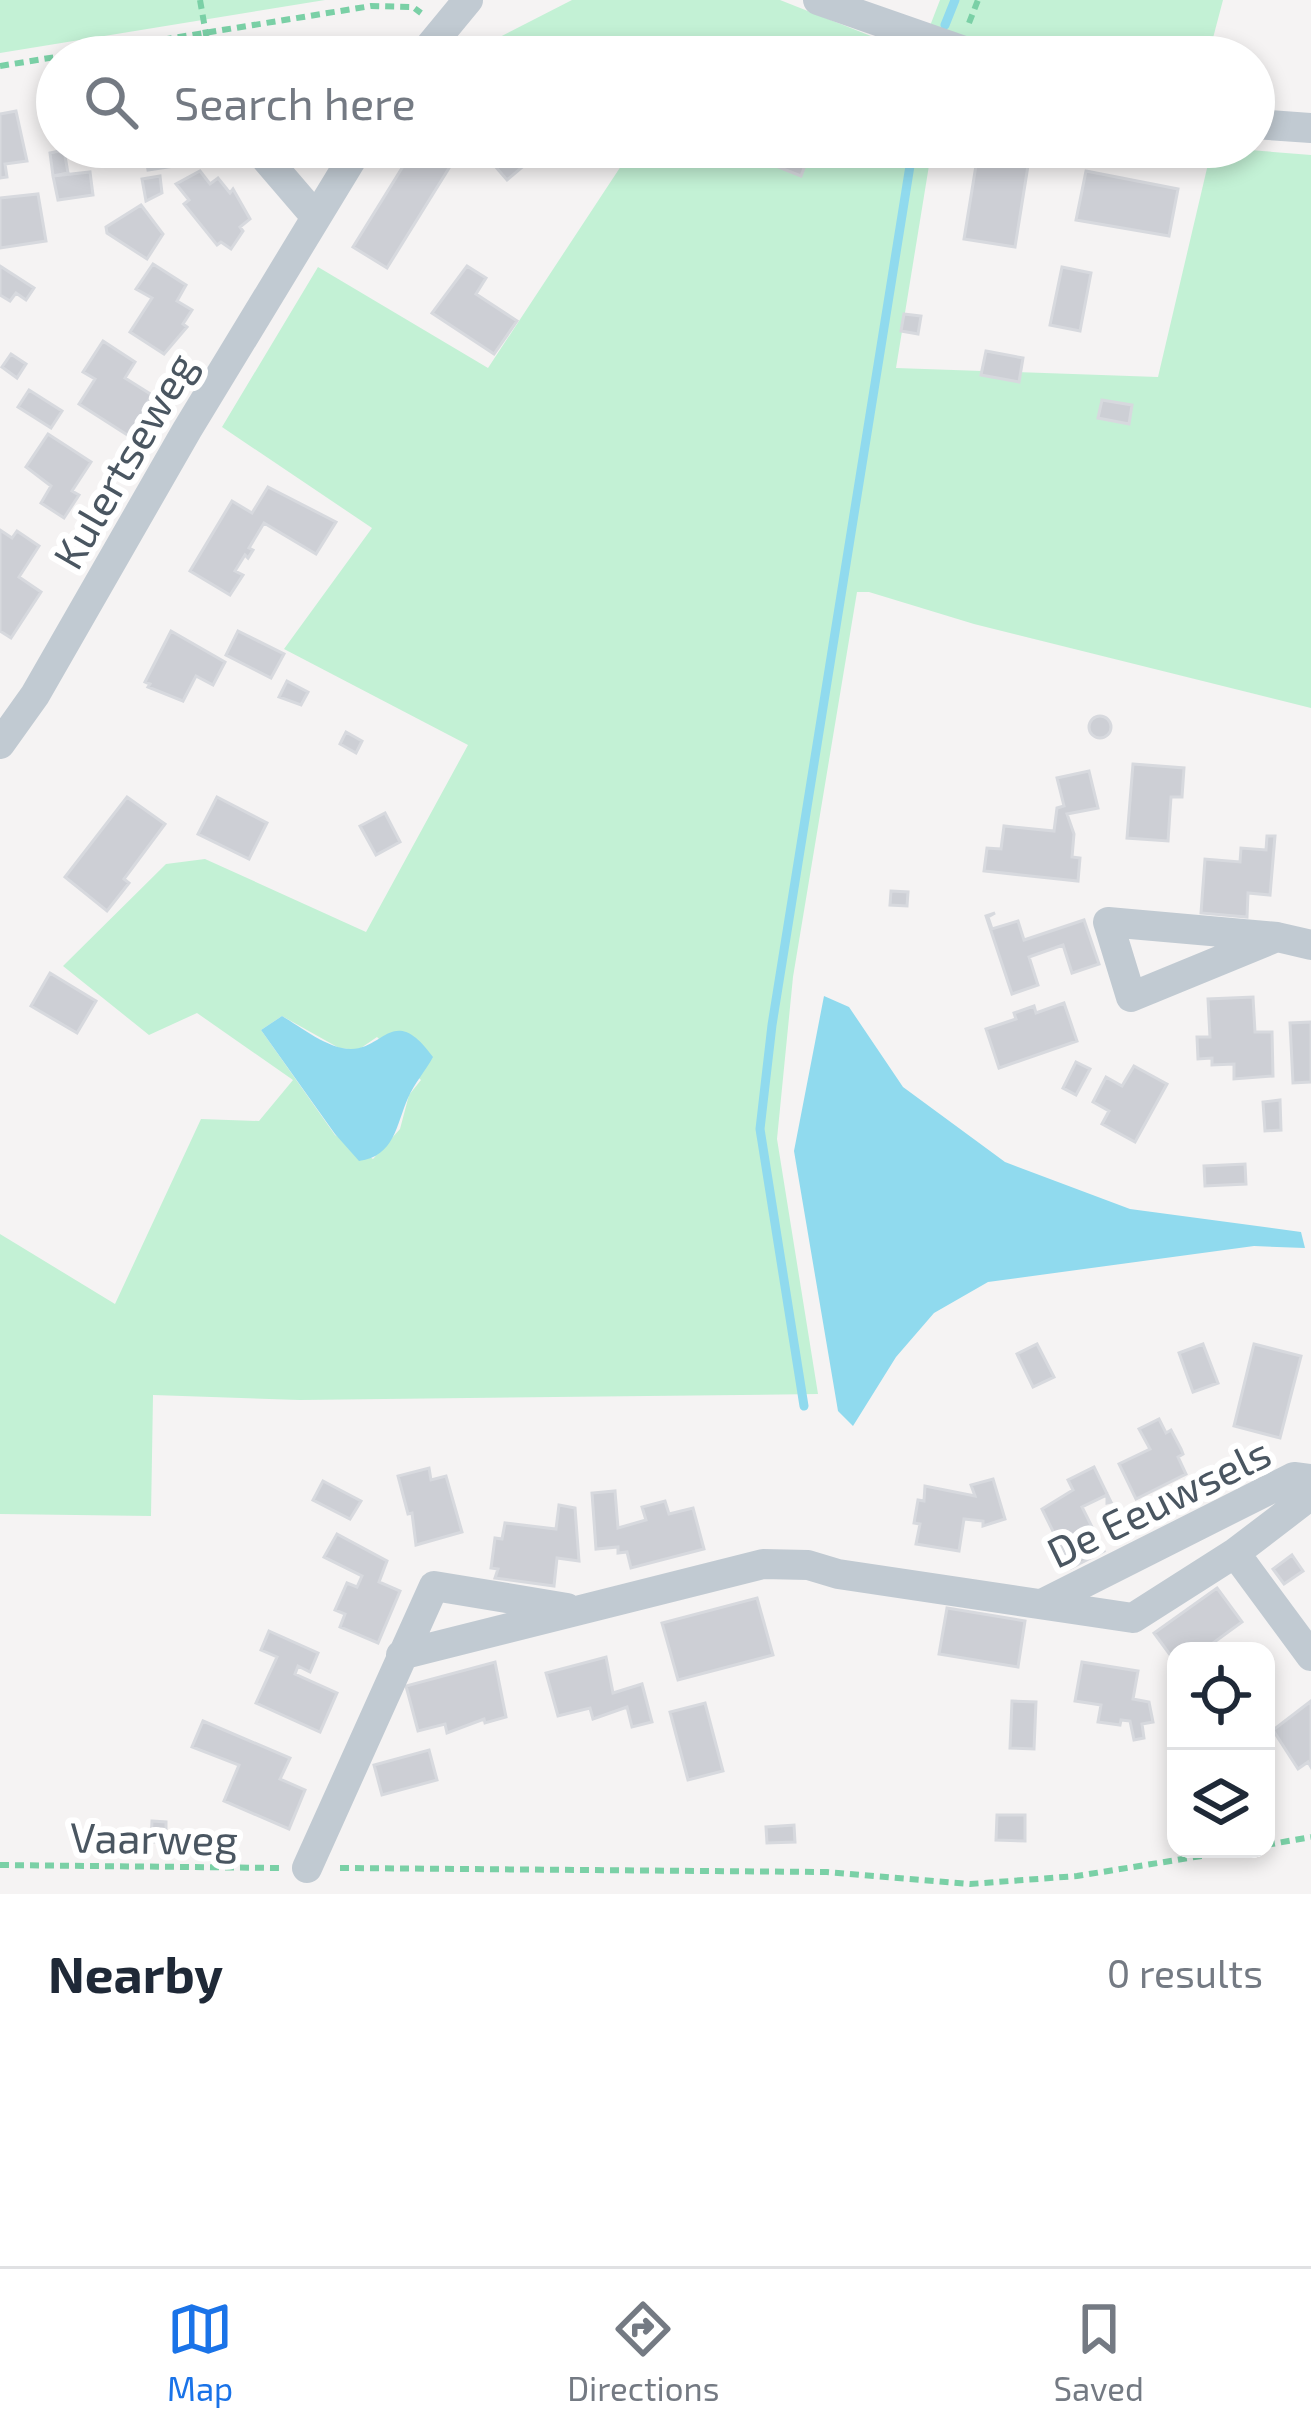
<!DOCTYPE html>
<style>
body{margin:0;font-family:"Exo 2",sans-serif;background:#f6f6f7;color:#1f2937}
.controls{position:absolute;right:36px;bottom:36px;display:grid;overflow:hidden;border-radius:24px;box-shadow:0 6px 18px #0003}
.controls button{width:108px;height:108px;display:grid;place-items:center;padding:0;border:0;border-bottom:3px solid #e0e1e3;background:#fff;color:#1f2937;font:60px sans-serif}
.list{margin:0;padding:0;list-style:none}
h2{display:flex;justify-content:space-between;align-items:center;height:156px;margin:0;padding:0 48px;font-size:51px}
h2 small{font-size:39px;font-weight:400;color:#747a83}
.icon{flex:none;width:66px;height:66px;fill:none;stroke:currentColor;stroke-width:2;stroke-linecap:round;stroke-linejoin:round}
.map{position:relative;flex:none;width:1311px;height:1894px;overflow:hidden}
.search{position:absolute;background:#fff;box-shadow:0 6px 18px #0003;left:36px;right:36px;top:36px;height:132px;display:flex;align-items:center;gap:30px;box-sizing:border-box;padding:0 42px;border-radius:66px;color:#747a83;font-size:45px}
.sheet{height:372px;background:#fff}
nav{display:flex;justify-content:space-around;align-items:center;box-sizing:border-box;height:168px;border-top:3px solid #e0e1e3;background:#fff;font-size:33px;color:#747a83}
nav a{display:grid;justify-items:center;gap:6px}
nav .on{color:#1a73e8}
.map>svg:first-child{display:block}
.green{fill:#c3f1d5;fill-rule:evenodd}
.water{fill:#90daee}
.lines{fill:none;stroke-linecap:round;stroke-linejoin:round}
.stream{stroke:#90daee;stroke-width:9}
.building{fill:#cdcfd5;stroke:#d7d9de;stroke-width:3}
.path{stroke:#7ad0a6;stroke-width:6;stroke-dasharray:9 6;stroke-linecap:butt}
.minor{stroke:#c1cad2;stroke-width:30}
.labels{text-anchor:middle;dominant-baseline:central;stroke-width:12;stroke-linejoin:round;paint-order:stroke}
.street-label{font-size:42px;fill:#4a5661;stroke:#fff}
</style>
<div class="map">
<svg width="1311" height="1894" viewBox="0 0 1311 1894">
<rect width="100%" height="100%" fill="#f5f3f3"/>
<path class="green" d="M0,0H325L0,53Z
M572,0H780L924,57H475L492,41Z
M940,0H1223L1208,57H1010L928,31Z
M597,147H932L896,368L1158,377L1212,147L1311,155V708L974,624L869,592H857L793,977L777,1139L818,1394L300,1400L153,1395L151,1516L0,1514V1234L115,1304L201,1119L259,1121L293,1080L197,1013L149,1035L63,966L166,864L205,859L366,932L468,745L284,649L372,528L222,427L318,267L488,368L623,163ZM282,1016L339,1048L358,1050L377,1037L421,1080L409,1095L400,1129L373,1159L335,1135L261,1030Z"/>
<path class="water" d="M824,996L849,1007L903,1087L1005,1162L1130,1209L1301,1232L1305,1248L1254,1246L988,1282L934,1313L896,1357L853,1426L838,1411L794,1151Z
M282,1016C301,1027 328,1049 351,1049C384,1049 394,1003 433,1057C426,1070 414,1084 408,1098C396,1125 395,1156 359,1161L335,1134L261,1030Z"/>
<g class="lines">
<path class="stream" d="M945,25L955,0
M804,1406L760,1129L772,1025L913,147"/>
</g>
<path class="building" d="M16,111L27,161L5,164L7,177L0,178V114Z
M144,147H178L181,165L148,170Z
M415,147H451L459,152L387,268L353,247Z
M774,147H812L801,176L768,163Z
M979,147H1031L1015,247L964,239Z
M515,148L527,163L507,180L494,165Z
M64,150L68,173L53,176L50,153Z
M200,171L210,184L218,178L230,193L233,189L250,219L240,227L243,231L231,249L221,242L217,245L184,204L189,200L176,184Z
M1086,171L1178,189L1169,236L1076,220Z
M90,172L93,195L58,200L53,176Z
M160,176L162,193L146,201L142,179Z
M38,194L46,241L0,248V198Z
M141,205L163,234L147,259L107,233L106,227Z
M153,264L186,285L177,301L192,310L183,324L187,327L164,354L130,332L152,298L136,289Z
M0,266L34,288L26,300L16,293L10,301L0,295Z
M467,266L486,278L476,294L517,321L494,354L432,313Z
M1062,267L1091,273L1080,331L1050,325Z
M904,314L921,316L918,334L901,331Z
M103,341L135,362L125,378L152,395L143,410L148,413L132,438L79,404L95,379L83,372Z
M986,351L1023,358L1019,382L981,375Z
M11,354L26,364L17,378L2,367Z
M29,390L62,411L51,428L18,407Z
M1102,400L1132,405L1129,424L1098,418Z
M48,434L91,462L72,491L79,495L64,518L41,503L51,486L26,467Z
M268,487L336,522L316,554L264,523L249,548L253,550L248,558L245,555L235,571L243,575L230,595L190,571L232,501L252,513Z
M0,530L12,538L17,531L39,546L19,577L41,592L11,638L0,631Z
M171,631L225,662L213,685L196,676L183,701L148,687L150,684L145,682Z
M238,631L284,654L271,678L226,655Z
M287,681L308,692L301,705L279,697Z
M1089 727a11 11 0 1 1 22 0a11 11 0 1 1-22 0Z
M346,732L362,741L356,753L340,744Z
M1133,764L1184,768L1182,797H1171L1168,841L1127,838Z
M1089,771L1098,808L1067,814L1074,834L1072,857L1080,858L1078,881L984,871L987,848L1001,849L1004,826L1054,831L1057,808L1064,806L1057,778Z
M127,797L165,824L124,879L129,883L107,911L65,877Z
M217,797L267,823L249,859L198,834Z
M385,813L400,842L376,855L360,826Z
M1267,836H1275L1270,895L1248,893L1247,917L1201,913L1205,859L1240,862L1241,848L1266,850Z
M891,891L908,892L907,906L890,905Z
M995,913L988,917L992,929L1018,921L1024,940L1084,920L1099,964L1072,973L1063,945L1029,957L1038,985L1012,994L986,916Z
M50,973L96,1001L77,1033L31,1006Z
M1253,997L1255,1032H1272L1273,1076L1234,1079V1064L1212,1065V1058L1198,1059L1197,1037H1210L1208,999Z
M1064,1003L1077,1041L999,1068L986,1029L1016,1019L1014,1013L1034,1006L1036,1013Z
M1311,1022V1082L1293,1083L1290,1023Z
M1076,1062L1090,1069L1076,1095L1063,1088Z
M1134,1066L1167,1084L1135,1142L1102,1124L1109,1111L1093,1102L1106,1077L1122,1086Z
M1280,1100L1281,1130L1265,1131L1263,1102Z
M1245,1164L1246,1184L1205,1186L1204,1166Z
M1037,1344L1054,1377L1033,1387L1017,1354Z
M1203,1344L1218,1383L1193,1392L1179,1353Z
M1254,1344L1301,1356L1280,1438L1234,1426Z
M1159,1419L1166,1433L1171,1430L1181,1449L1183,1454L1178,1457L1186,1474L1136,1499L1119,1464L1150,1449L1139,1429Z
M1094,1467L1111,1502L1107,1503V1495L1082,1507L1104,1551L1071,1568L1042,1509L1073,1490L1068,1480Z
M429,1468L431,1480L446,1476L462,1532L416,1545L412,1513L408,1514L398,1476Z
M993,1479L1005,1519L983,1526V1521L964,1519L959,1551L916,1544L920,1524L914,1523L918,1500L924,1501L925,1486L975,1496L971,1485Z
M323,1481L361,1501L350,1519L313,1500Z
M615,1491L618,1528L646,1520L642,1507L665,1501L669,1514L693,1508L704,1549L631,1568L627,1552L618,1553V1547L596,1549L592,1493Z
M559,1505L575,1508L579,1561L557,1558L554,1586L495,1578L498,1569L491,1568L495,1538L502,1539L505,1523L556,1529Z
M337,1534L387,1561L379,1582L400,1591L378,1643L340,1627L345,1614L335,1610L347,1583L357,1587L362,1576L324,1557Z
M1292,1555L1303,1571L1284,1584L1273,1569Z
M1217,1588L1242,1622L1202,1651H1176V1663L1154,1633Z
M757,1598L773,1655L678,1680L662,1623Z
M947,1608L1025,1621L1018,1667L939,1654Z
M269,1631L318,1653L310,1672L298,1666L295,1674L337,1693L320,1732L256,1703L277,1657L261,1650Z
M606,1657L613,1693L642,1684L652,1722L632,1727L627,1707L593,1719L590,1708L558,1716L546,1673Z
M495,1662L506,1717L485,1723L484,1719L447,1733L445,1724L418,1731L406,1686Z
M1082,1662L1138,1671L1133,1699L1149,1702L1153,1722L1142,1724L1144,1738L1134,1740L1130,1721L1121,1720L1120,1725L1098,1722L1101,1705L1075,1701Z
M1012,1701L1036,1702L1034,1749L1010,1748Z
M1311,1701V1767L1308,1762L1298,1769L1273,1730Z
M705,1703L723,1771L688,1780L670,1712Z
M203,1721L290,1758L280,1779L305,1790L289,1829L224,1801L239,1765L192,1747Z
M429,1750L437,1780L382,1795L374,1765Z
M997,1815H1025V1841L996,1840Z
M152,1821L166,1822V1842H151Z
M794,1825L795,1842L767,1843L766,1827Z"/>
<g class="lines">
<path class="path" d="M200,0L210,57
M969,23L978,0
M0,66L371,6L413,7L421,13
M1266,1845L1311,1837
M0,1865L279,1868
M340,1868L827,1872L970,1884L1077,1876L1245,1849"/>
<path class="minor" d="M818,0L981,57
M421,57L468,0
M1254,124L1311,128
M256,147L316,217
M0,744L35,695L187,430L359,147
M1277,937L1131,997L1108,922L1277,937L1311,945
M1235,1553L1311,1656
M1042,1604L1294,1477L1311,1479
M401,1655L763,1564L808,1565L838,1574L1133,1618L1235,1553L1311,1495
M307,1868L434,1586L567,1608"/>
</g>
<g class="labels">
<g class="street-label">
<text transform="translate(123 460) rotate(-60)">Kulertseweg</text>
<text transform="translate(1158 1501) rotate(-26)">De Eeuwsels</text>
<text transform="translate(154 1837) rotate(1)">Vaarweg</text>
</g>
</g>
</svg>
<div class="controls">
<button><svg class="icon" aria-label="locate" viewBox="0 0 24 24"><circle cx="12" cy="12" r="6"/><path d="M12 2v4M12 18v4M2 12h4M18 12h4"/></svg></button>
<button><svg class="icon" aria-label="layers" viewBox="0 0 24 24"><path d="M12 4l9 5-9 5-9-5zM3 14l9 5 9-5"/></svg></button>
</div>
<div class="search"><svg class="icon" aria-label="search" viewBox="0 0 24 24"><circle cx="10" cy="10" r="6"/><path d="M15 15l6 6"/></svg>Search here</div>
</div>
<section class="sheet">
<h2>Nearby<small>0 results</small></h2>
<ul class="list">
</ul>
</section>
<nav>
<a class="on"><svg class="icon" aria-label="map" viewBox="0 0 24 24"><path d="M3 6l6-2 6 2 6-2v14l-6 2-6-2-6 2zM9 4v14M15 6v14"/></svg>Map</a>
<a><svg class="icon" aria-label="directions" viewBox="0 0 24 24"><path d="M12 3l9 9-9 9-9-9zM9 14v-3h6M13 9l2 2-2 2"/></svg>Directions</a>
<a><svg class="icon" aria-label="saved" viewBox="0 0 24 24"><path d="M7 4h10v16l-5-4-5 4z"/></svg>Saved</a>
</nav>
